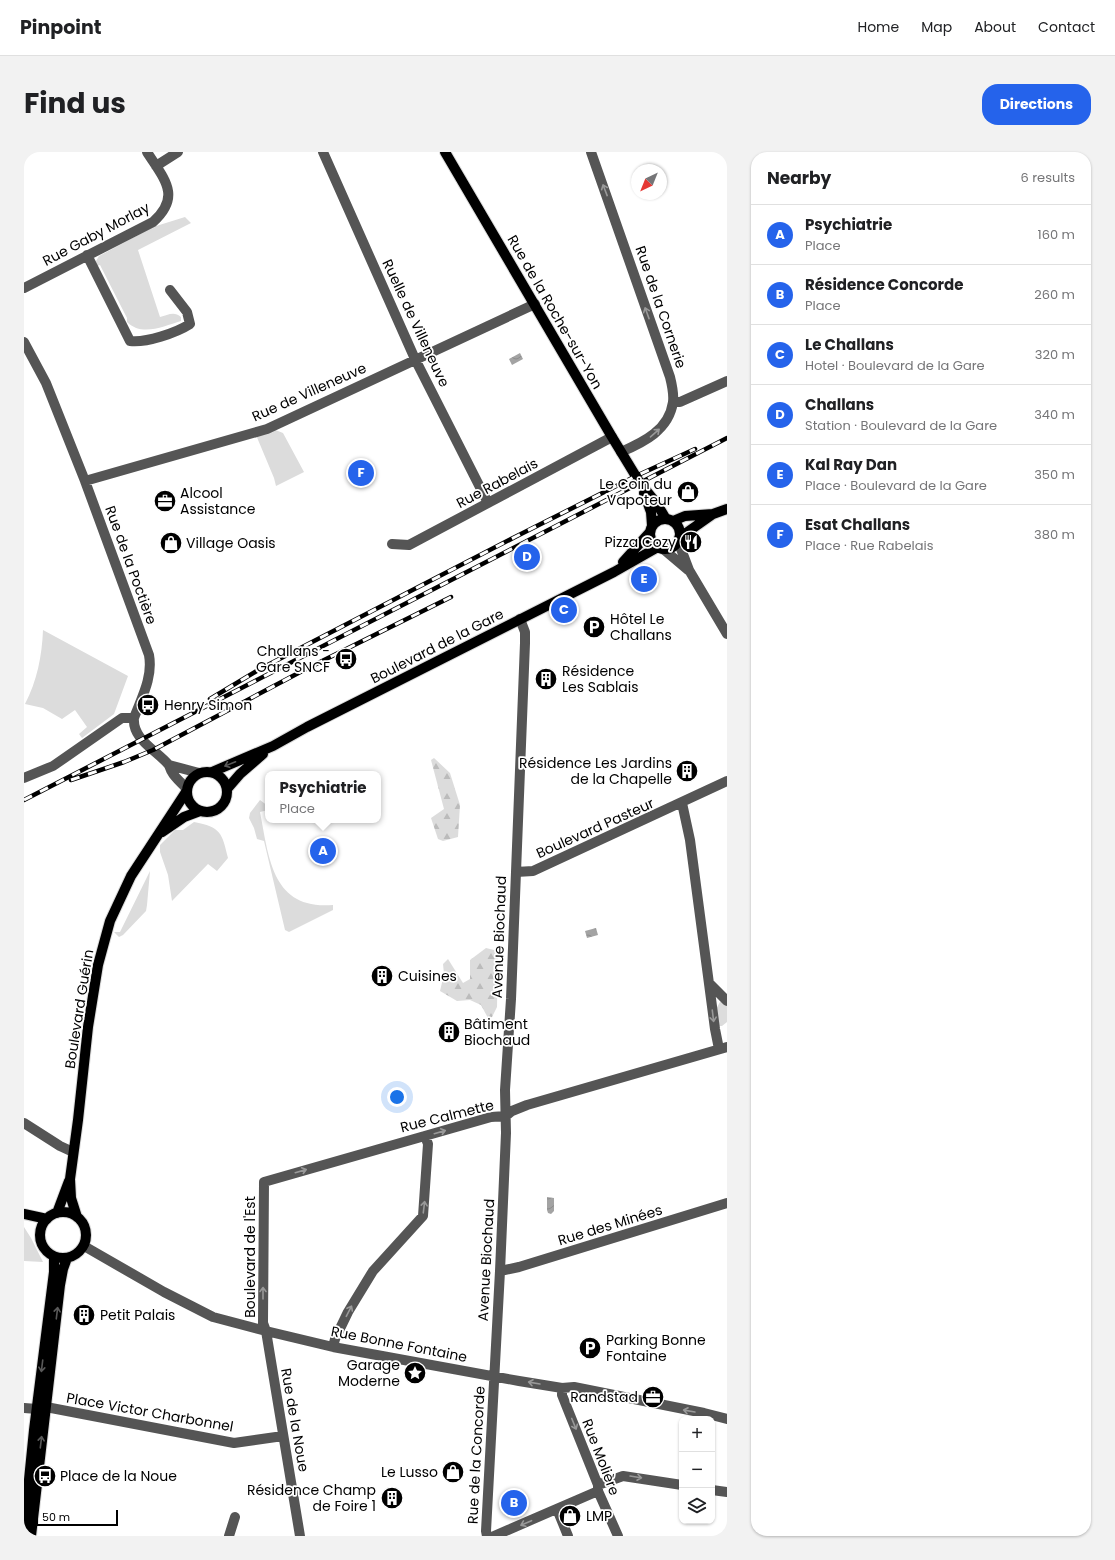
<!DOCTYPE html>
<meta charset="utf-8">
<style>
body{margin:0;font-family:Poppins,sans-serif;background:#f2f2f2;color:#202124}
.controls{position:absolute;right:12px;bottom:12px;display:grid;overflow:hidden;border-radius:8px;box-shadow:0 1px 3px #0004}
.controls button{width:36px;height:36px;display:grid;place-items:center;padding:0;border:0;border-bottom:1px solid #e0e0e0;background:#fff;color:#202124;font:20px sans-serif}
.compass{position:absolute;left:607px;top:12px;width:36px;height:36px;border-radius:50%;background:#fff;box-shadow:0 1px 3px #0004;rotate:223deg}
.scale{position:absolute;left:12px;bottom:10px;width:82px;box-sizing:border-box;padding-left:4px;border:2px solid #000;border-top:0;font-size:11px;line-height:14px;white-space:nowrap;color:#000;-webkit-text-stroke:3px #fff;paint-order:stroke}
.you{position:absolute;left:373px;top:945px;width:14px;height:14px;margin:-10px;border:3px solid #fff;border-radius:50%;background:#1a73e8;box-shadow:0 0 0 6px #1a73e833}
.badge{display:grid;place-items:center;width:26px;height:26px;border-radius:50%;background:#2563eb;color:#fff;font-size:13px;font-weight:700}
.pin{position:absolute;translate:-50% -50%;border:2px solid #fff;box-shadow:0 1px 4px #0006}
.popup{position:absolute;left:241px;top:619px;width:116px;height:52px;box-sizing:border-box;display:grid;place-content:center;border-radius:8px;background:#fff;filter:drop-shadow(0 1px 3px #0005);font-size:13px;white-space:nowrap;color:#757577}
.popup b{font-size:15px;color:#202124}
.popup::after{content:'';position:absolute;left:50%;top:100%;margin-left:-8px;border:8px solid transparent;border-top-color:#fff}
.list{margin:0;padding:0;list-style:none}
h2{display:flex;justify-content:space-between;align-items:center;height:52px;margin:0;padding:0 16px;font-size:17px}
h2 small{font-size:13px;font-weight:400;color:#757577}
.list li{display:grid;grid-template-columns:26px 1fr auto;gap:12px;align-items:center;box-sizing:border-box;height:60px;padding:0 16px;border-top:1px solid #e0e0e0}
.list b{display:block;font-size:15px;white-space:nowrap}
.list p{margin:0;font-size:13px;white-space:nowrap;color:#757577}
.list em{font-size:13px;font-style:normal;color:#757577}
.icon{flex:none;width:22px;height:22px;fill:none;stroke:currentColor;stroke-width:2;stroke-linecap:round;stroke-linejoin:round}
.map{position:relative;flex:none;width:703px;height:1384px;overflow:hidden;border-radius:16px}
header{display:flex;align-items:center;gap:24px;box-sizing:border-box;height:56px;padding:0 20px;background:#fff;border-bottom:1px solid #e0e0e0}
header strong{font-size:19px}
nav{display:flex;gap:22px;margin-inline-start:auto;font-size:14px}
.intro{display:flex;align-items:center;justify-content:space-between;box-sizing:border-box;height:96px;padding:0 24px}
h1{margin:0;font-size:28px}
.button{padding:10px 18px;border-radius:16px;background:#2563eb;color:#fff;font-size:14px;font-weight:700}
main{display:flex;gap:24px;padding:0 24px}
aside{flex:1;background:#fff;border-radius:16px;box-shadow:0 1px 3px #0004}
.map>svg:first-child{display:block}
.grass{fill:#dcdcdc}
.forest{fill:url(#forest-firs)}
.water{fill:url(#water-waves)}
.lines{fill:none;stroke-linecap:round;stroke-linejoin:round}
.major-casing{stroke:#dbdbdb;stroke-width:12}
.minor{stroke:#555;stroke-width:10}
.major{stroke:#000;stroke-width:10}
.rail-casing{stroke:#000;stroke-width:4.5}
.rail{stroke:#fff;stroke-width:3;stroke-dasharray:9;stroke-linecap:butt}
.oneway{stroke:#999}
.oneway2{stroke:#595959}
.labels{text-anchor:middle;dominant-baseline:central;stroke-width:3.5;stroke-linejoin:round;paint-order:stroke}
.street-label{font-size:14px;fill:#000;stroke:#fff}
.poi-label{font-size:14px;fill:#000;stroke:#fff;text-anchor:start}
</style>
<header>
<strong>Pinpoint</strong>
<nav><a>Home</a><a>Map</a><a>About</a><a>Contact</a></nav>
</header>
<div class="intro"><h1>Find us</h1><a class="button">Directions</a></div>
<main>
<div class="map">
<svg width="703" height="1384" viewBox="0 0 703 1384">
<defs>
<pattern id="forest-firs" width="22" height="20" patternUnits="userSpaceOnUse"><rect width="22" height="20" fill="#dcdcdc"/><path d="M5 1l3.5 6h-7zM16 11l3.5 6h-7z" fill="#bbb"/></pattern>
<pattern id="water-waves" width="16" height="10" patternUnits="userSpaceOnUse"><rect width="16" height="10" fill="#a3a3a3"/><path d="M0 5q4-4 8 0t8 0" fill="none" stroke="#8b8b8b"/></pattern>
</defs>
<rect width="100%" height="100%" fill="#fff"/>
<path class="grass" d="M161,65L167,71L114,98L136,165C144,163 150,159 157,165V169C140,174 118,185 103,170V166L76,113L73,114L72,109L75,104L129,75Z
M249,277L259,281L280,320L252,334L250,326L232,283Z
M19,478L104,524L90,562L58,586L55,582L63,575L51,558L38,567L19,556L1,552C13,529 18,504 19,478Z
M236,648L244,654V658L236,660C245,706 248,758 309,753V758L265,780L261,778L240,689L233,687L230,676L225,666L226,661Z
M170,670C197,675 198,681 204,706L193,719L184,712L148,749L144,723L136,700V693L151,678H159Z
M126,719L123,753L122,759L99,783L95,785L90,780H96Z
M696,850H700L703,853V870L698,874H695L692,857Z
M0,1075L7,1086L19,1110L0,1109Z"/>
<path class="forest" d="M410,606L426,621L436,653L434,685L419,689L414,687L407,666L420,657L407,608Z
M462,796L474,799L473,855L468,865L464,866L457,853L446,848L433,849L416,839L420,822L419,812L424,807L439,831L446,827V808Z"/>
<path class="water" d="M496,201L499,207L488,213L485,207Z
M572,776L574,783L563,786L561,779Z
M523,1045L530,1046V1059L527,1062L524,1061L523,1058Z"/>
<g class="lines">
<g class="major-casing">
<path id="major" d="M421,0L588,285L616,331L633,352L642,367
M620,341L627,360L628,374
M626 382a15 15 0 1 1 30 0a15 15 0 1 1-30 0Z
M649,369L661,364L689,362
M655,386L689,362L703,357
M599,410L626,380
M163 640a20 20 0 1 1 40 0a20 20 0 1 1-40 0Z
M188,620L249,594L283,575L590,420L634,395
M203,637L216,622L239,602
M138,680L160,665L176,659
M16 1083a23 23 0 1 1 46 0a23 23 0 1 1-46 0Z
M33,1061L45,1029
M0,1062L23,1067
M53,1065L47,1046L46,1027L54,968L64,875L74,813L86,769L107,724L162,640
M0,1377L10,1278L30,1120V1105
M7,1384L36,1133L39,1117L43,1106"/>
</g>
<path class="minor" d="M299,0L391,207L464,351
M567,0L646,225C648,233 650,242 649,250C645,278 620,290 597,300
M132,14L154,0
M63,103L106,189C122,191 152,181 166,172L163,160L146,138
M0,136L129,70C158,44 140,27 123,0
M0,190L22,231L61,329L125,503C129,525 118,545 110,566C108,587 132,598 144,612C146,614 146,617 148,620C151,626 158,631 162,636
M649,250H656L703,229
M61,329L243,277L511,152
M654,389L665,418L703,482
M368,392L385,393L588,285
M638,396L664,418
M145,613L175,621
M0,626L29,614L98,566H110
M658,651L666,688L691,877L695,897
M492,720L509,719L703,629
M685,831L703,849
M0,971L36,994L49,1000
M60,1094L140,1140L189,1165L242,1179L309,1195L495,1229L538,1236L550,1235L680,1261L703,1267
M476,1119L495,1115L703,1051
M309,1195L311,1187L324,1160L349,1119L399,1064L404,992L401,984
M538,1236V1243L574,1333V1339L594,1384
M0,1256L13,1257L22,1255L210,1291L259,1284
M574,1333L599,1324L658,1333
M688,1338L703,1340
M533,1357L544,1384
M205,1384L211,1365
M276,1384L242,1179L239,1171L240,1030L467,965L482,964L488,959L503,953L703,895
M463,1384L462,1379L476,1119L482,981L481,938L487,847L501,491V480L496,467
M470,1384L574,1339"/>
<use href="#major" class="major"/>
<g class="rail-casing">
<path id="rail" d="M186,547L236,517L491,385L612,324L671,297
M47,628L100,610L129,598L282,517L427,445
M0,648L703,286"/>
</g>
<use href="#rail" class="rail"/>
</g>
<defs><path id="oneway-shaft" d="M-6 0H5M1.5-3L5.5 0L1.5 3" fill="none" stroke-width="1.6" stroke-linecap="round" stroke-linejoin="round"/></defs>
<g class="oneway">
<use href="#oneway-shaft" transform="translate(581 38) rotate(-111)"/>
<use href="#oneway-shaft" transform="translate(623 161) rotate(-110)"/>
<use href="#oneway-shaft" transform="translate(631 281) rotate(-41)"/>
<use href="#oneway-shaft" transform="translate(689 864) rotate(83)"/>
<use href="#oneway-shaft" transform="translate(416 980) rotate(-16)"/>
<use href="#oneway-shaft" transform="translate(277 1019) rotate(-16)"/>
<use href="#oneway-shaft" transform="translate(400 1055) rotate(-83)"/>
<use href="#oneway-shaft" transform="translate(239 1141) rotate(-90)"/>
<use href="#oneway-shaft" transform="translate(325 1159) rotate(-63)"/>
<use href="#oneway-shaft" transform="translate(510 1231) rotate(-170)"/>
<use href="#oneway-shaft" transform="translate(665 1259) rotate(-170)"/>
<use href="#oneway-shaft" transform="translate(550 1272) rotate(68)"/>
<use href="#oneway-shaft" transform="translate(612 1325) rotate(9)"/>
<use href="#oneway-shaft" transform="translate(502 1371) rotate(157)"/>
</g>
<g class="oneway2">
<use href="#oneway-shaft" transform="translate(206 612) rotate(158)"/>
<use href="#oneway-shaft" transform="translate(33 1161) rotate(-83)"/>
<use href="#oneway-shaft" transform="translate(18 1214) rotate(97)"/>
<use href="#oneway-shaft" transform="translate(17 1290) rotate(-83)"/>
</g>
<defs>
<g id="shop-disc" transform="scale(1.15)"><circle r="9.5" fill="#000" stroke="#fff"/><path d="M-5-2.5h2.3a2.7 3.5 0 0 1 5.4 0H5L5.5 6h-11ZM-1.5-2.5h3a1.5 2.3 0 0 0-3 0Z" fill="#fff"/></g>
<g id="office-disc" transform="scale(1.15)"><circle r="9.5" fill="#000" stroke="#fff"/><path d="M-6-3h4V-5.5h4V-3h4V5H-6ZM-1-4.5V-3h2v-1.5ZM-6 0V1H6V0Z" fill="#fff"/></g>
<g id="restaurant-disc" transform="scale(1.15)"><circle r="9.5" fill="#000" stroke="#fff"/><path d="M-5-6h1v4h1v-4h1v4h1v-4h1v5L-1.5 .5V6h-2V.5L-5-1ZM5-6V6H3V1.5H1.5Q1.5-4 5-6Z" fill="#fff"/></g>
<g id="parking-disc" transform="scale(1.15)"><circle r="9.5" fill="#000" stroke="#fff"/><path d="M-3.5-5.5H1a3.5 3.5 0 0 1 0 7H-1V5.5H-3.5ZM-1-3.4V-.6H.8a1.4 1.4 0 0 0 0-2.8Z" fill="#fff"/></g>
<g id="bus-disc" transform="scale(1.15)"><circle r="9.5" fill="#000" stroke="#fff"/><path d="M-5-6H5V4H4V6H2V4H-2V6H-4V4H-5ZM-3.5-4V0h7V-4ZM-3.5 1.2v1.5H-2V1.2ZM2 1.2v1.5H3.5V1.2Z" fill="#fff"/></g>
<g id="building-disc" transform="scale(1.15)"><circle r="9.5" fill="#000" stroke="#fff"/><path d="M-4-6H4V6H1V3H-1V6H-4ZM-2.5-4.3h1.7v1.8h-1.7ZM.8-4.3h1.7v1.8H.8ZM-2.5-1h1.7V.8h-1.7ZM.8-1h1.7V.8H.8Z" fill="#fff"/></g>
<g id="sight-disc" transform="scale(1.15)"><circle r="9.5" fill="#000" stroke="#fff"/><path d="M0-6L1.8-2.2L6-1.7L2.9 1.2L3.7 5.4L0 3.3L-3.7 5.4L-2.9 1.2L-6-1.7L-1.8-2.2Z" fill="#fff"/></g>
</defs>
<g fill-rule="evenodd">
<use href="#shop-disc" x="664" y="340"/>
<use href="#office-disc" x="141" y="349"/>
<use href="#restaurant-disc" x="667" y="390"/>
<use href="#shop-disc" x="147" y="391"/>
<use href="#parking-disc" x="570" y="475"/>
<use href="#bus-disc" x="322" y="507"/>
<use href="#building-disc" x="522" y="527"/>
<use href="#bus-disc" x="124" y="553"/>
<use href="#building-disc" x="663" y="619"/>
<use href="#building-disc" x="358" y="824"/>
<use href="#building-disc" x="425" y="880"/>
<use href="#building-disc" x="60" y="1163"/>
<use href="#parking-disc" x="566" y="1196"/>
<use href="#sight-disc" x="391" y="1221"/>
<use href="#office-disc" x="629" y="1245"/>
<use href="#shop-disc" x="429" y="1320"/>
<use href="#bus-disc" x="21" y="1324"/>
<use href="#building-disc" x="368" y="1346"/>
<use href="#shop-disc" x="546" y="1364"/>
</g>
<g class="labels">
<g class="street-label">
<text transform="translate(72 82) rotate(-28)">Rue Gaby Morlay</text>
<text transform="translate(637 155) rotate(71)">Rue de la Cornerie</text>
<text transform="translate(531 160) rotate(60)">Rue de la Roche-sur-Yon</text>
<text transform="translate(392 171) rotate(65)">Ruelle de Villeneuve</text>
<text transform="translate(285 240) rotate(-24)">Rue de Villeneuve</text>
<text transform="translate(473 331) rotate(-28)">Rue Rabelais</text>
<text transform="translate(107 413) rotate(70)">Rue de la Poctière</text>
<text transform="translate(413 494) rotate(-27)">Boulevard de la Gare</text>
<text transform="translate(571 676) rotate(-24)">Boulevard Pasteur</text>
<text transform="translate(475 785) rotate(-88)">Avenue Biochaud</text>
<text transform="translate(55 857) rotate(-81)">Boulevard Guérin</text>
<text transform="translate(423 964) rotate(-14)">Rue Calmette</text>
<text transform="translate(586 1073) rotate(-17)">Rue des Minées</text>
<text transform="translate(226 1105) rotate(-90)">Boulevard de l'Est</text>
<text transform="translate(462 1108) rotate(-87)">Avenue Biochaud</text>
<text transform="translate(375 1192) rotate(11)">Rue Bonne Fontaine</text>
<text transform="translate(126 1260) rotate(10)">Place Victor Charbonnel</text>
<text transform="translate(271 1268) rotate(80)">Rue de la Noue</text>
<text transform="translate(452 1303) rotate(-87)">Rue de la Concorde</text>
<text transform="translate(577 1305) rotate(69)">Rue Molière</text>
</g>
<g class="poi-label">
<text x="648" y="332" text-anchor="end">Le Coin du<tspan x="648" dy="16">Vapoteur</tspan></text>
<text x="156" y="341">Alcool<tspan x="156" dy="16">Assistance</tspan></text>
<text x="652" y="390" text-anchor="end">Pizza Cozy</text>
<text x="162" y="391">Village Oasis</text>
<text x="586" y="467">Hôtel Le<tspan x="586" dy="16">Challans</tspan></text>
<text x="306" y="499" text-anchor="end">Challans -<tspan x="306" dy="16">Gare SNCF</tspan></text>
<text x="538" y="519">Résidence<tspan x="538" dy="16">Les Sablais</tspan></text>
<text x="140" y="553">Henry Simon</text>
<text x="648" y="611" text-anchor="end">Résidence Les Jardins<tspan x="648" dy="16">de la Chapelle</tspan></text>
<text x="374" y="824">Cuisines</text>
<text x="440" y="872">Bâtiment<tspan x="440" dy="16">Biochaud</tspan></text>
<text x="76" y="1163">Petit Palais</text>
<text x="582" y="1188">Parking Bonne<tspan x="582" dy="16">Fontaine</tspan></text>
<text x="376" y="1213" text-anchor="end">Garage<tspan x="376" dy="16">Moderne</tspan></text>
<text x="614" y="1245" text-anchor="end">Randstad</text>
<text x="414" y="1320" text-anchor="end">Le Lusso</text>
<text x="36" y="1324">Place de la Noue</text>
<text x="352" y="1338" text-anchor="end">Résidence Champ<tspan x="352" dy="16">de Foire 1</tspan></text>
<text x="562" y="1364">LMP</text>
</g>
</g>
</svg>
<div class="controls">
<button>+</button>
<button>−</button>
<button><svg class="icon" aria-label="layers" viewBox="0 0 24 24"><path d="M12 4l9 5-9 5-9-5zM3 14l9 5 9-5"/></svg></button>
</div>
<svg class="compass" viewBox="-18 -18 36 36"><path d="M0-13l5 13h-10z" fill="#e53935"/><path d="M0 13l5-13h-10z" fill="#757577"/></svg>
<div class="scale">50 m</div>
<div class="you"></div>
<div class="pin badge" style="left:299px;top:699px">A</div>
<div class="popup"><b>Psychiatrie</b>Place</div>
<div class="pin badge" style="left:490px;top:1351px">B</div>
<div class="pin badge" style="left:540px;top:458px">C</div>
<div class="pin badge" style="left:503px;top:405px">D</div>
<div class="pin badge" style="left:620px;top:427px">E</div>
<div class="pin badge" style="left:337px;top:321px">F</div>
</div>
<aside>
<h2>Nearby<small>6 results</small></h2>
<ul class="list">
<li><span class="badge">A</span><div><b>Psychiatrie</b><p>Place</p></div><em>160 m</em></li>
<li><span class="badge">B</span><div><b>Résidence Concorde</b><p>Place</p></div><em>260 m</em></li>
<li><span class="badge">C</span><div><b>Le Challans</b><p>Hotel · Boulevard de la Gare</p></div><em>320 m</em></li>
<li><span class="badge">D</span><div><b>Challans</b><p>Station · Boulevard de la Gare</p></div><em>340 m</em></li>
<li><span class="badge">E</span><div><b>Kal Ray Dan</b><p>Place · Boulevard de la Gare</p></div><em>350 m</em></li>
<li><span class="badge">F</span><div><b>Esat Challans</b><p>Place · Rue Rabelais</p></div><em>380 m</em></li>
</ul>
</aside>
</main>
